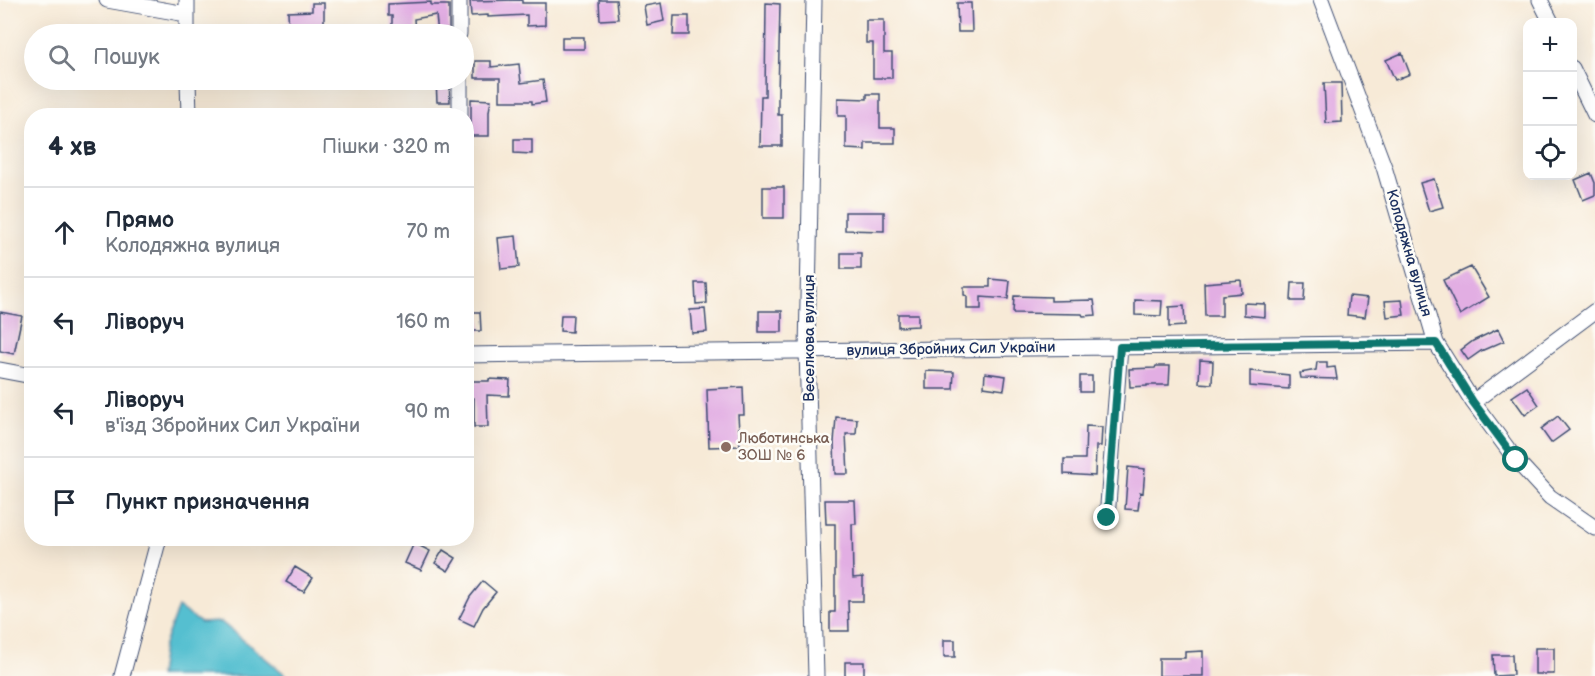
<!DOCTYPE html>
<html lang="uk">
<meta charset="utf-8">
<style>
body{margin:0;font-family:"Balsamiq Sans",sans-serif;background:#f2f2f3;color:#1f2937}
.controls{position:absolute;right:18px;top:18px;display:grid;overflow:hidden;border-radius:12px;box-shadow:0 6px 24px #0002}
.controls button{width:54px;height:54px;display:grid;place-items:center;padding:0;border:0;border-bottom:2px solid #e0e1e3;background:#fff;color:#1f2937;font:30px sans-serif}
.stop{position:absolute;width:18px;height:18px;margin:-14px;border:4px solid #0f766e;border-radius:50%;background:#fff}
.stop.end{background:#0f766e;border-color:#fff;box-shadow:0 2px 6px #0008}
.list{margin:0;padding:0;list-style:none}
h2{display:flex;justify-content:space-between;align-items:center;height:78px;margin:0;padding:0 24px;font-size:26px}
h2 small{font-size:20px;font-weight:400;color:#747a83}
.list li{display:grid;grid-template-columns:39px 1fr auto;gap:18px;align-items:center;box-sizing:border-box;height:90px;padding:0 24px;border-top:2px solid #e0e1e3}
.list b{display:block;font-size:22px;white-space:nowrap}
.list p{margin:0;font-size:20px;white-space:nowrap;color:#747a83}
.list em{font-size:20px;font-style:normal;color:#747a83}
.icon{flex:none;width:33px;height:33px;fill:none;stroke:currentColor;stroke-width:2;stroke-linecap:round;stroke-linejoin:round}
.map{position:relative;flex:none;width:1595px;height:676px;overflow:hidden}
.search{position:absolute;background:#fff;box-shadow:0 6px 24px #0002;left:24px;top:24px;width:450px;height:66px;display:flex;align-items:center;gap:15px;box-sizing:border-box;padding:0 21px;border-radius:33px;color:#747a83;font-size:22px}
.panel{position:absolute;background:#fff;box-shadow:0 6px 24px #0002;left:24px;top:108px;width:450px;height:438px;border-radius:24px}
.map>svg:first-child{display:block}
.water{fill:#54bfd0;stroke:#387797;stroke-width:1.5}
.building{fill:#e2aee3}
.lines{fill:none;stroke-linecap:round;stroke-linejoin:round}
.minor-casing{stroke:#3c4b70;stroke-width:17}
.minor{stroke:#fff;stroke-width:15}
.route{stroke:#0f766e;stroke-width:8}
.education-dot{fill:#8d6e63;stroke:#fdfcf7;stroke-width:2}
.labels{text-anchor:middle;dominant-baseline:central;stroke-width:5;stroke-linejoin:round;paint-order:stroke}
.street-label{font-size:15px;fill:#1b2f5e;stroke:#fdfcf7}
.education-label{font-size:15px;fill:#785e54;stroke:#fdfcf7;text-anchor:start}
</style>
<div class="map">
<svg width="1595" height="676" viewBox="0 0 1595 676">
<rect width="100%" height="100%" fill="#fdfcf7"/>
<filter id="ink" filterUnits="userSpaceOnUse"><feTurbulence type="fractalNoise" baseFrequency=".0167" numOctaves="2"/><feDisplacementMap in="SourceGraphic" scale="12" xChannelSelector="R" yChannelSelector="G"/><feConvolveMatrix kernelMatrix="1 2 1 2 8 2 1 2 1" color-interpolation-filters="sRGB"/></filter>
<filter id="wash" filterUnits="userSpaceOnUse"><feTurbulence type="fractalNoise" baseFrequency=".008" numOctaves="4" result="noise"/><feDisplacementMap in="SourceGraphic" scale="24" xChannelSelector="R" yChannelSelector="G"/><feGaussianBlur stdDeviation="1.35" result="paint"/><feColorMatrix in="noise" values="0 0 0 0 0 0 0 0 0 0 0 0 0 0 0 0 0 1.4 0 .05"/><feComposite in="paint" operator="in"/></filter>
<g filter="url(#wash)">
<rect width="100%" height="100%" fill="#f7ead7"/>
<path class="water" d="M178,607L201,623L221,622L287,676H159L163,647Z"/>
<g id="blocks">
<path class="building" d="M522,0V3H545V25L527,26V15L488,17V15L471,16L470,1Z
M599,0H616L618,19L600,20Z
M431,2V5H449V34H438L436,15L414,19L415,34H392V16H388V4Z
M312,3H324V28L289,30L288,12L312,11Z
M661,3L664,21L647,25L644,6Z
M766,3L780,4L778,96V115H782V146H760L761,96H765Z
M957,3H971L972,32H958Z
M674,16H689V35H673Z
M866,20H884V53H892V78H873V43H866Z
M562,37H584V49H562Z
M1402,53L1410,74L1395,80L1386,60Z
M475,61H491V67L519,64L521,83L543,80L546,102L532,104V101H500V78H475Z
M436,80H449L450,102H437Z
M1324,83H1341L1342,122L1326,123Z
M867,94H880V128H895V143H865V150L846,149V116H838V98L867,99Z
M471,99L491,100L489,111V136H471Z
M514,139H532V154L514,153Z
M1591,173L1595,183V195L1583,200L1575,180Z
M1434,179L1443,207L1429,211L1420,183Z
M763,187H784V218H763Z
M845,212H884V231L845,230Z
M516,236L519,267L501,269L498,238Z
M841,253H861V269H841Z
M1471,267L1489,297L1460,315L1443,280Z
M990,279L1010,281L1008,299L981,297V309H967V296L964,295V287H990Z
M1241,280L1242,293L1222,295V316H1205L1204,283Z
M695,283H706L707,303L696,304Z
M1292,283H1305L1304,301H1291Z
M1014,296L1051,297V301L1094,300L1096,315L1083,316L1082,314L1013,313Z
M1349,296L1368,298L1365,317L1347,315Z
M1135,300L1162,301L1161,316L1135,315Z
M1402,300L1404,315L1387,317L1385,301Z
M1244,303L1265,304V317L1244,315Z
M1184,306L1185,326L1169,327V307Z
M705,309L707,332L692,333L690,310Z
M759,311H782V332H759Z
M0,312L22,316L14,354L0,351Z
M466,312H480L481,331H466Z
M898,314H918V326L898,327Z
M561,315H573L572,332L560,331Z
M1498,329L1504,341L1481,351L1468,360L1461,350L1473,341Z
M1200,360L1213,361L1212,384L1199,383Z
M1317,362H1327V368L1335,367L1337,379L1301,378L1300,373L1316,370Z
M1156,366H1170L1169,385H1147V386L1130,387L1129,369L1155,368Z
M926,371L954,372L953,389H926Z
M1250,371L1289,375V389L1250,386Z
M985,373L1006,376L1004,390L984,387Z
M1080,376H1092V392H1080Z
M489,379L510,380L509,396L487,395L488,427H474V398H466V381H489Z
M743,387L744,415H738L740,446L709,447L707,389Z
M1527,387L1539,405L1525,415L1512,397Z
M1558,416L1569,430L1551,443L1541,429Z
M836,417L857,419L856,434H846L848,474H835L834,443Z
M1086,426L1102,427L1101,446H1096L1095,476L1064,474V459H1085Z
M1128,467L1145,469L1143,493L1140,492L1138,510L1125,509Z
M825,500H855L856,524H852L853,578L863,577V601H848L849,631H830V612H835V524H826Z
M414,543L430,551L421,570L405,563Z
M443,550L456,558L448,571L435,563Z
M295,567L313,578L304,592L286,582Z
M483,581L496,592L483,608L474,626L459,619L470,597Z
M944,640H955V657H944Z
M1535,648H1554V674H1535Z
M1203,651V676H1159V658H1185V652Z
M1493,655H1512L1513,675L1494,676Z
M845,662H864V676H845Z"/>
</g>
</g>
<g filter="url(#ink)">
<use href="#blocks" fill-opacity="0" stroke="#3c4b70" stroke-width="1.5"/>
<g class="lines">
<g class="minor-casing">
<path id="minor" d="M107,0L186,14
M187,0V34
M459,0V34
M814,0L807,350L816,676
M1321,0L1384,167L1436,343L1473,402L1516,460L1550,497L1595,528
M1540,0L1551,22
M1572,68L1595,115
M188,80L189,116
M460,80V116
M466,355L1436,343
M0,370L32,376
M1473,402L1595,311
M1107,518L1120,347
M122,676L159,538"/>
</g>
<use href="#minor" class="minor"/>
</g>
</g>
<g class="lines" filter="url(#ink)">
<path class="route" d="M1107,518L1120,347L1436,343L1473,402L1516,460"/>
</g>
<circle class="education-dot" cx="726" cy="447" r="6"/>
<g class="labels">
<g class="street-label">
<text transform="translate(1409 253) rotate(74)">Колодяжна вулиця</text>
<text transform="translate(809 338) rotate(-90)">Веселкова вулиця</text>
<text transform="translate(951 349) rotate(-1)">вулиця Збройних Сил України</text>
</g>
<g class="education-label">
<text x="738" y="438">Люботинська<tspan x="738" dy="17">ЗОШ № 6</tspan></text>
</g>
</g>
</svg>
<div class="controls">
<button>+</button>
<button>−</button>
<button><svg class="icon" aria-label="locate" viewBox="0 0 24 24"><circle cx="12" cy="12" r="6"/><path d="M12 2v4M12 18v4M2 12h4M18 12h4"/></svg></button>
</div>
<div class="stop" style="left:1516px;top:460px"></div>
<div class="stop end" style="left:1107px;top:518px"></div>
<div class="search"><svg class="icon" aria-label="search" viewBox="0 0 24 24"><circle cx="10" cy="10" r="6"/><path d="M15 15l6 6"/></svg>Пошук</div>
<section class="panel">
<h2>4 хв<small>Пішки · 320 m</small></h2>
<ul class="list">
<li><svg class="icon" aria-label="ahead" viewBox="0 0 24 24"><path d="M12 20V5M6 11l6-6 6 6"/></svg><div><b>Прямо</b><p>Колодяжна вулиця</p></div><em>70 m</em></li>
<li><svg class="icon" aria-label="left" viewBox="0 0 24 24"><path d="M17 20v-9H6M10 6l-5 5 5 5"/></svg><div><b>Ліворуч</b></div><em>160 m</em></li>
<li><svg class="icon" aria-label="left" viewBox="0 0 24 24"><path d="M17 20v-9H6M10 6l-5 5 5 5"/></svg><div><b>Ліворуч</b><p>в'їзд Збройних Сил України</p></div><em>90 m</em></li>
<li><svg class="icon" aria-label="arrive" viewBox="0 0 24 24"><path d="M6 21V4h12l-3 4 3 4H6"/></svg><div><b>Пункт призначення</b></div></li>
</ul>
</section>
</div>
